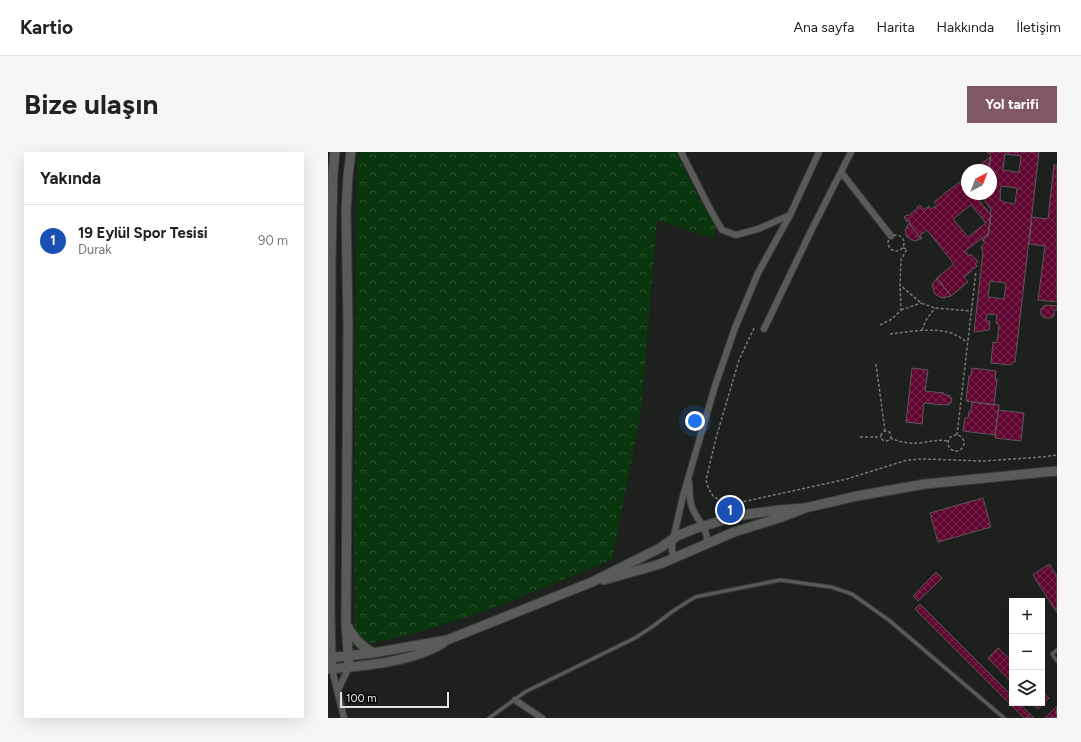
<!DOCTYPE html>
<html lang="tr">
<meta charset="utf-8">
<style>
body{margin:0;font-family:Figtree,sans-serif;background:#f6f6f6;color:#222}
.controls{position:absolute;right:12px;bottom:12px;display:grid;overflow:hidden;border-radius:0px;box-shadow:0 4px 16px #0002}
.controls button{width:36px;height:36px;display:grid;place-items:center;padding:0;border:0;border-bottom:1px solid #e0e0e0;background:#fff;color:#222;font:20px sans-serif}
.compass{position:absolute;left:633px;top:12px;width:36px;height:36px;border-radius:50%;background:#fff;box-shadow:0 4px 16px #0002;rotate:42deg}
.scale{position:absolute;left:12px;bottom:10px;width:109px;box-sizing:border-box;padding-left:4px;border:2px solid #e2e4e2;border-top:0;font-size:11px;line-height:14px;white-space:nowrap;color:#e2e4e2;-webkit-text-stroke:3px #090a09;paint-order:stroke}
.you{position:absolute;left:367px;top:269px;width:14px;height:14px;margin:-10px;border:3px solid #fff;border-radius:50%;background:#1a73e8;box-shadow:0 0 0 6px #1a73e833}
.badge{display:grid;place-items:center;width:26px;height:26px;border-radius:50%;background:#7f5864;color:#fff;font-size:13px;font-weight:700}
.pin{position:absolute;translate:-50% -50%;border:2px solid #fff;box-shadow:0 1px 4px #0006}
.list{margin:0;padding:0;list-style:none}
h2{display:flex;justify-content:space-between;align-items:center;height:52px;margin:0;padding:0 16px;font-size:17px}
h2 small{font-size:13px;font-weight:400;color:#767676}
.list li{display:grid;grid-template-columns:26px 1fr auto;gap:12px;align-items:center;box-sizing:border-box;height:72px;padding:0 16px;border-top:1px solid #e0e0e0}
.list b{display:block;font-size:15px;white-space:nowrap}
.list p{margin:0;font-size:13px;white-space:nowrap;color:#767676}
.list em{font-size:13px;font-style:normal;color:#767676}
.icon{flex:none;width:22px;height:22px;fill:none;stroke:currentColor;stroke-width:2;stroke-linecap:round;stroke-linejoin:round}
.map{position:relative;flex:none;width:729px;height:566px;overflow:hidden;border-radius:0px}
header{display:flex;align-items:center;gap:24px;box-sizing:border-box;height:56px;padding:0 20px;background:#fff;border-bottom:1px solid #e0e0e0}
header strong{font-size:19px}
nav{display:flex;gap:22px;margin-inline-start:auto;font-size:14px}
.intro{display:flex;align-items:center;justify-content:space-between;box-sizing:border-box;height:96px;padding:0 24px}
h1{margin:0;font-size:28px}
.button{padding:10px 18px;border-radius:0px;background:#7f5864;color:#fff;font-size:14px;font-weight:700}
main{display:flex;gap:24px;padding:0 24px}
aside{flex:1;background:#fff;border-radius:0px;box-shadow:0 4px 16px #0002}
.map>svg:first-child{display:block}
.forest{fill:url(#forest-crowns)}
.building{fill:url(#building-cross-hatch);stroke:#5c5859;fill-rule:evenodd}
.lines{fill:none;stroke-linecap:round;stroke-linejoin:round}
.lane-casing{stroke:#383a38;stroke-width:5}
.street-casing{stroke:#383a38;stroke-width:8}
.secondary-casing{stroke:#383a38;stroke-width:11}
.path{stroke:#767876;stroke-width:1.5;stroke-dasharray:3 2;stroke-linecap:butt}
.lane{stroke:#595b58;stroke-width:3}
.street{stroke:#595b58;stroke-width:6}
.secondary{stroke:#595b58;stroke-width:9}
</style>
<header>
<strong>Kartio</strong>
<nav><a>Ana sayfa</a><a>Harita</a><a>Hakkında</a><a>İletişim</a></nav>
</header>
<div class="intro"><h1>Bize ulaşın</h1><a class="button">Yol tarifi</a></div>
<main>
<aside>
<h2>Yakında<small></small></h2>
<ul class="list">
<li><span class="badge" style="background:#1a4fb4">1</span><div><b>19 Eylül Spor Tesisi</b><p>Durak</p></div><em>90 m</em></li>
</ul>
</aside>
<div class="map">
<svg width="729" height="566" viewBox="0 0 729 566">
<defs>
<pattern id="forest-crowns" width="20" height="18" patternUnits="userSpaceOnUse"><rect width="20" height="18" fill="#0a360d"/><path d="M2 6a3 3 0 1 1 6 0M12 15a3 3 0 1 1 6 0" fill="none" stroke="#2d5330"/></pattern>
<pattern id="building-cross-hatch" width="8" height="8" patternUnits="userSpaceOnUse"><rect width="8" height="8" fill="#610630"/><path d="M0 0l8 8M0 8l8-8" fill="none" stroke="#772a4e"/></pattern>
</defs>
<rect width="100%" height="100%" fill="#1e201e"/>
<path class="forest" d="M32,0H348L370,45L388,76L385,86L329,68L313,259L284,408C204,440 123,477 38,492L30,485L27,474L26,368L29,10Z"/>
<path class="building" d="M659,0H711L687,210H685L683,213L663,211L665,190L669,191L671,172L668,171L669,163L659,162L658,169H662L661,178L646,180L655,100L653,95L657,91L654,88L660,83L663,57L657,49L658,42H663V18H661L663,4ZM677,2L693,4L691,20L675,18ZM673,34L689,36L687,52L675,50L672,47ZM662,129L678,131L676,147L660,145Z
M662,5L661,18H646Z
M726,13H729V150L710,148L717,94L701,92L704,65L720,67Z
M639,24V42H646L663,63L661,81L637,99L641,104L643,102L650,110L647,112L649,114L636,125L640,130L623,144L609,126L626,112L599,78L592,83L594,86L593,87L581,71L582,70L581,68L579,70L576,65L579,63L580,64L590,56L589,55L592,53L596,58L601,54L603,57L609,53L606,50ZM643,53L658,71L640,85L625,67Z
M581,71L593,87L586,89L579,85L577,78Z
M609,126L623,144L614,146L607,142L604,133Z
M717,153L729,154V158H726V164L723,166H717L713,163V157Z
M584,216L600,218L597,239L616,241L615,242L622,244L624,247L623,251L620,253L614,252V253L596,251L594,272L578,270Z
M644,216L668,219L667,227H669L666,253L638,249L641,224H643Z
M644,250L671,253L667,283L635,279L637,266H640L641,259H643Z
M670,258L696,261L693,289L667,286Z
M655,346L663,375L610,390L602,361Z
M721,412L729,424V461L705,423Z
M608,420L614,426L590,449L585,444Z
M592,452L684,544V551H691L706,566H696L587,457Z
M670,496L684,509V531L660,506Z
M714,539L721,546L710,557L704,551H714Z
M729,554L728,566H717Z"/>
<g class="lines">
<g class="lane-casing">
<path id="lane" d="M729,498L724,502L729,509
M161,566L197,540L307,486L324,475L345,459L367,445L452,428L503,435L524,442L562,469L676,566"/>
</g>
<g class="street-casing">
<path id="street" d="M353,0L382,57L394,78L408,83L430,77L462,63
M513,20L563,84
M436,177L483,79L523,0
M361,330C362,339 361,348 364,355C369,369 381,377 379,393
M347,406L344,399V392L355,344L387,234L407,176L430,121L462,63L491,0
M4,517L16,566
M10,538L21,515
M187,548L214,566"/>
</g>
<g class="secondary-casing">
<path id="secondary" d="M276,428L332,412L406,380L451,366L477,356L529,344L597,332L729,319
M20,475C27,487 33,494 45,501
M0,506L45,501L119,488L264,430L332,396L349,384L366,377L402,366L421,362L451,358L477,356
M21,515L18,471L20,173L18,58L20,24L23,0
M0,517C35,514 85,510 115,491
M4,517L3,506L2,461L3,107L5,22L7,0"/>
</g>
<path class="path" d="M560 91a8 8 0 1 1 16 0a8 8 0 1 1-16 0Z
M575,96L579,97L573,108L572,133L593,151L607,156L644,159
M573,158L593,151
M552,173L564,167L573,158L572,133
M426,176L411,208L388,286L378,328L380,335L385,344L393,349L405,352L519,327L579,308L596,307L656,309L714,305L729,303
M594,178L598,168L607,156
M562,182C582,180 604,175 623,181C629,183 634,187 639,190
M548,212L557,279
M553 284a5 5 0 1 1 10 0a5 5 0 1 1-10 0Z
M629,283L648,119
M620 291a8 8 0 1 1 16 0a8 8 0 1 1-16 0Z
M532,285H553
M562,286C572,290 581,292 591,291C601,290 610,287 620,289"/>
<use href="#lane" class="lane"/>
<use href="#street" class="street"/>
<use href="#secondary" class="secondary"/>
</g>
</svg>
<div class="controls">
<button>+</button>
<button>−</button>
<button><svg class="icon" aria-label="layers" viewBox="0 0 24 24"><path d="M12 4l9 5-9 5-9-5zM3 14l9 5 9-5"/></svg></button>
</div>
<svg class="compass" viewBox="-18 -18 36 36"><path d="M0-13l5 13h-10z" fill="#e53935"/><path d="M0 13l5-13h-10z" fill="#767676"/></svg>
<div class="scale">100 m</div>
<div class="you"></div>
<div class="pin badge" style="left:402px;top:358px;background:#1a4fb4">1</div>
</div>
</main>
